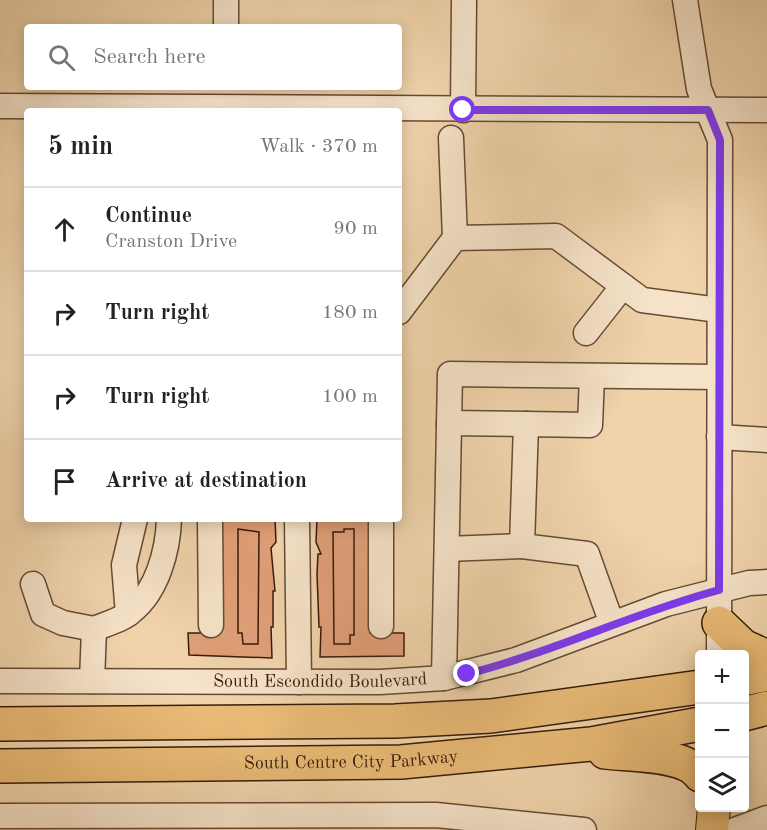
<!DOCTYPE html>
<meta charset="utf-8">
<style>
body{margin:0;font-family:"Old Standard TT",serif;background:#f2f2f2;color:#222}
.controls{position:absolute;right:18px;bottom:18px;display:grid;overflow:hidden;border-radius:6px;box-shadow:0 3px 15px #0003}
.controls button{width:54px;height:54px;display:grid;place-items:center;padding:0;border:0;border-bottom:2px solid #e0e0e0;background:#fff;color:#222;font:30px sans-serif}
.stop{position:absolute;width:18px;height:18px;margin:-14px;border:4px solid #7c3aed;border-radius:50%;background:#fff}
.stop.end{background:#7c3aed;border-color:#fff;box-shadow:0 2px 6px #0008}
.list{margin:0;padding:0;list-style:none}
h2{display:flex;justify-content:space-between;align-items:center;height:78px;margin:0;padding:0 24px;font-size:26px}
h2 small{font-size:20px;font-weight:400;color:#767676}
.list li{display:grid;grid-template-columns:39px 1fr auto;gap:18px;align-items:center;box-sizing:border-box;height:84px;padding:0 24px;border-top:2px solid #e0e0e0}
.list b{display:block;font-size:22px;white-space:nowrap}
.list p{margin:0;font-size:20px;white-space:nowrap;color:#767676}
.list em{font-size:20px;font-style:normal;color:#767676}
.icon{flex:none;width:33px;height:33px;fill:none;stroke:currentColor;stroke-width:2;stroke-linecap:round;stroke-linejoin:round}
.map{position:relative;flex:none;width:767px;height:830px;overflow:hidden}
.search{position:absolute;background:#fff;box-shadow:0 3px 15px #0003;left:24px;top:24px;width:378px;height:66px;display:flex;align-items:center;gap:15px;box-sizing:border-box;padding:0 21px;border-radius:6px;color:#767676;font-size:22px}
.panel{position:absolute;background:#fff;box-shadow:0 3px 15px #0003;left:24px;top:108px;width:378px;height:414px;border-radius:6px}
.map>svg:first-child{display:block}
.building{fill:#e09f78;stroke:#381c0b;stroke-width:1.5;fill-rule:evenodd}
.lines{fill:none;stroke-linecap:round;stroke-linejoin:round}
.minor-casing{stroke:#664a33;stroke-width:27}
.major-casing{stroke:#381c0b;stroke-width:34}
.highway-casing{stroke:#381c0b;stroke-width:36}
.minor{stroke:#f5e2c8;stroke-width:24}
.major{stroke:#e8ba76;stroke-width:32}
.highway{stroke:#e8ba76;stroke-width:33}
.route{stroke:#7c3aed;stroke-width:8}
.labels{text-anchor:middle;dominant-baseline:central;stroke-width:4.5;stroke-linejoin:round;paint-order:stroke}
.street-label{font-size:18px;fill:#381c0b;stroke:#f5e2c8}
</style>
<div class="map">
<svg width="767" height="830" viewBox="0 0 767 830">
<rect width="100%" height="100%" fill="#f0d3ab"/>
<filter id="stains"><feTurbulence type="fractalNoise" baseFrequency=".00333" numOctaves="4"/><feColorMatrix values="0 0 0 0 .2 0 0 0 0 .09 0 0 0 0 .02 0 0 0 .5 -.17"/></filter>
<radialGradient id="worn" r=".72"><stop offset=".6" stop-color="#630" stop-opacity="0"/><stop offset="1" stop-color="#630" stop-opacity=".3"/></radialGradient>
<path class="building" d="M220,519H275L276,542L271,548L275,591H273V627H271L272,658L189,655L188,633H220ZM238,529L259,532L258,644H243L242,633H238Z
M317,519H371L370,633H404V656L320,657L321,627H319L317,574L318,554H321L316,542ZM344,529H354V635H350V644H334L333,532H344Z
M238,529L259,532L258,644H243L242,633H238Z
M344,529H354V635H350V644H334L333,532H344Z"/>
<g class="lines">
<g class="minor-casing">
<g id="minor">
<path d="M685,0L699,89L720,140L719,654"/>
<path d="M226,27V0"/>
<path d="M0,106L767,110"/>
<path d="M463,110L464,0"/>
<path d="M451,138L455,238"/>
<path d="M399,312L455,238L556,236L642,300L719,310"/>
<path d="M586,333L623,286"/>
<path d="M592,376L590,425L526,424L522,546L587,554L612,624"/>
<path d="M449,423L526,424"/>
<path d="M719,437L767,440"/>
<path d="M210,519L211,625"/>
<path d="M297,519L299,682"/>
<path d="M381,519V626"/>
<path d="M447,549L522,546"/>
<path d="M33,584L43,614L63,623L94,629"/>
<path d="M128,614L124,565L135,519"/>
<path d="M444,678L450,374L719,377"/>
<path id="s1" d="M0,681L380,682L444,678L516,660L666,604L749,583L767,582"/>
<path d="M92,681L94,629C106,624 122,620 132,611C157,591 168,551 169,519"/>
<path d="M0,816L436,815L584,830"/>
<path d="M735,830L767,818"/>
</g>
</g>
<g class="major-casing">
<path id="major" d="M712,830L714,808"/>
</g>
<g class="highway-casing">
<g id="highway">
<path d="M719,623L743,646L767,657"/>
<path d="M744,679L767,674"/>
<path d="M744,714L767,708"/>
<path d="M0,724L395,721L491,716L700,687"/>
<path d="M605,752C630,755 685,753 700,775"/>
<path id="s2" d="M0,766L401,762L591,744L700,724"/>
</g>
</g>
<use href="#minor" class="minor"/>
<use href="#major" class="major"/>
<use href="#highway" class="highway"/>
</g>
<g class="lines">
<path class="route" d="M463,110H708L720,140L719,590C633,613 553,652 467,674"/>
</g>
<g class="labels">
<g class="street-label">
<text stroke="none"><textPath href="#s1" startOffset="320">South Escondido Boulevard</textPath></text>
<text stroke="none"><textPath href="#s2" startOffset="351">South Centre City Parkway</textPath></text>
</g>
</g>
<rect width="100%" height="100%" filter="url(#stains)"/>
<rect width="100%" height="100%" fill="url(#worn)"/>
</svg>
<div class="controls">
<button>+</button>
<button>−</button>
<button><svg class="icon" aria-label="layers" viewBox="0 0 24 24"><path d="M12 4l9 5-9 5-9-5zM3 14l9 5 9-5"/></svg></button>
</div>
<div class="stop" style="left:463px;top:110px"></div>
<div class="stop end" style="left:467px;top:674px"></div>
<div class="search"><svg class="icon" aria-label="search" viewBox="0 0 24 24"><circle cx="10" cy="10" r="6"/><path d="M15 15l6 6"/></svg>Search here</div>
<section class="panel">
<h2>5 min<small>Walk · 370 m</small></h2>
<ul class="list">
<li><svg class="icon" aria-label="ahead" viewBox="0 0 24 24"><path d="M12 20V5M6 11l6-6 6 6"/></svg><div><b>Continue</b><p>Cranston Drive</p></div><em>90 m</em></li>
<li><svg class="icon" aria-label="right" viewBox="0 0 24 24"><path d="M7 20v-9h11M14 6l5 5-5 5"/></svg><div><b>Turn right</b></div><em>180 m</em></li>
<li><svg class="icon" aria-label="right" viewBox="0 0 24 24"><path d="M7 20v-9h11M14 6l5 5-5 5"/></svg><div><b>Turn right</b></div><em>100 m</em></li>
<li><svg class="icon" aria-label="arrive" viewBox="0 0 24 24"><path d="M6 21V4h12l-3 4 3 4H6"/></svg><div><b>Arrive at destination</b></div></li>
</ul>
</section>
</div>
